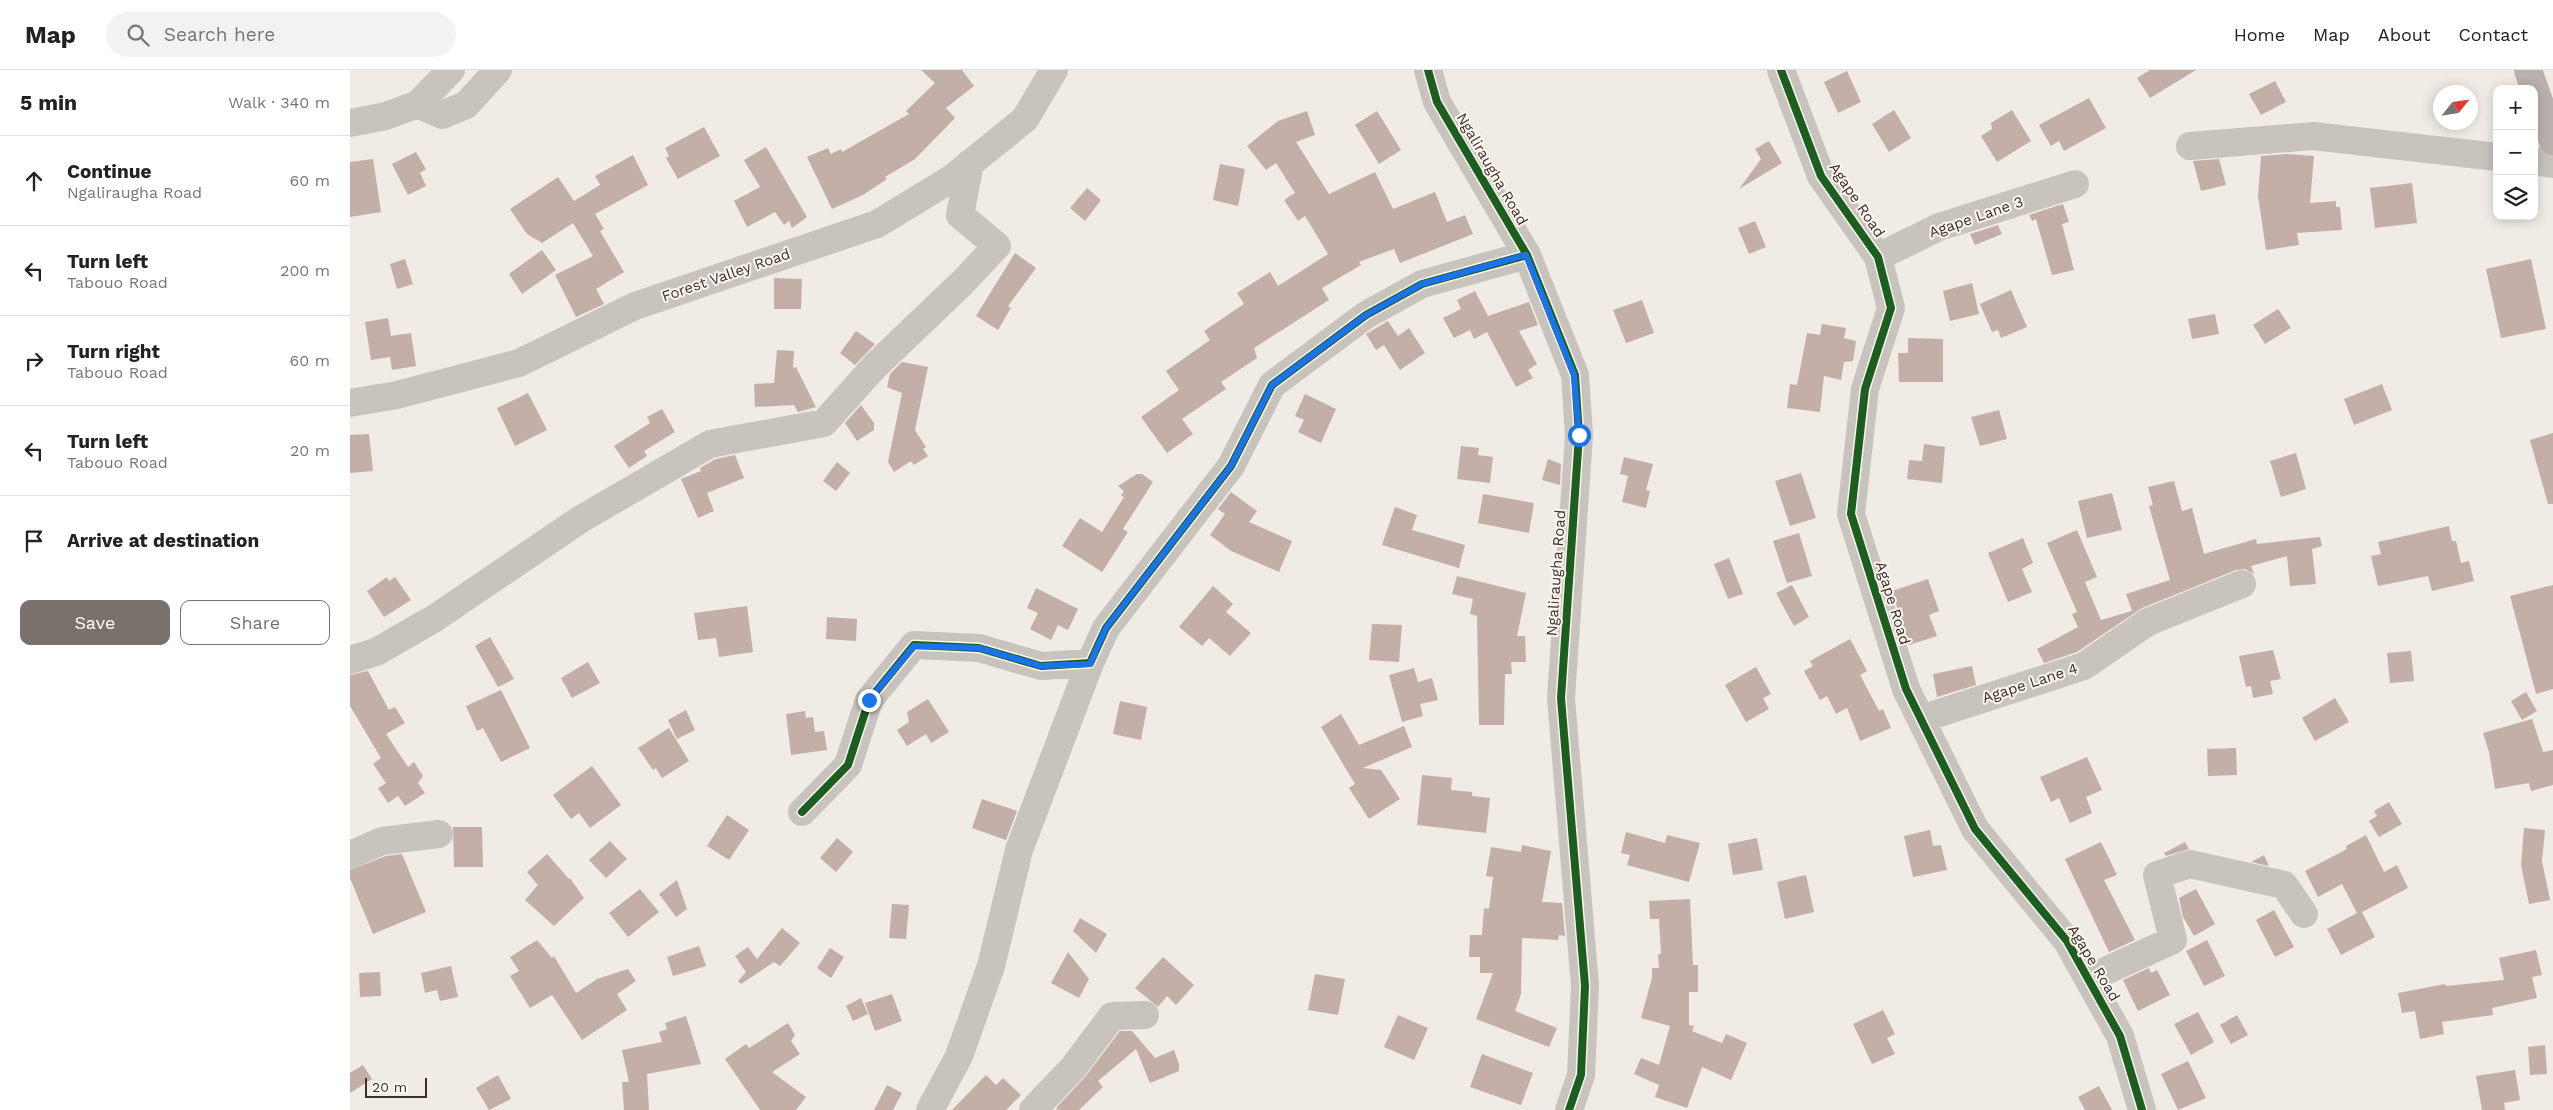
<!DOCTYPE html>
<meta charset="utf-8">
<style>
body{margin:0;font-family:"Work Sans",sans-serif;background:#f2f2f2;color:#222}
.controls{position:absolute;right:15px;top:15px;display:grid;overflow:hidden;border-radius:10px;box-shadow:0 2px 12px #0003}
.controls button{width:45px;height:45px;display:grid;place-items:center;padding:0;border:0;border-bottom:1px solid #e0e0e0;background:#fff;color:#222;font:25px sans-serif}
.compass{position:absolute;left:2083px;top:15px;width:45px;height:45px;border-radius:50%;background:#fff;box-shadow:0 2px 12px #0003;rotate:60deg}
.scale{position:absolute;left:15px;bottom:12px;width:62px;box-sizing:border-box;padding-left:5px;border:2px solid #3b302b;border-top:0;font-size:14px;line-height:18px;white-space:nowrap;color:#3b302b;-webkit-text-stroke:4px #fbf5ee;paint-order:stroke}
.stop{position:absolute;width:15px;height:15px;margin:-11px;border:4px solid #1a73e8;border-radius:50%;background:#fff}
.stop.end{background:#1a73e8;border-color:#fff;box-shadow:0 1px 5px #0008}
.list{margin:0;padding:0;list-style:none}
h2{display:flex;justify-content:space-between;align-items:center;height:65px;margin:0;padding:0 20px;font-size:21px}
h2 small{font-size:16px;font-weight:400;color:#767676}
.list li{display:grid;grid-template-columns:32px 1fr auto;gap:15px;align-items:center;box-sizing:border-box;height:90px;padding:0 20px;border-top:1px solid #e0e0e0}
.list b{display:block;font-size:19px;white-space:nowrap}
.list p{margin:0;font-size:16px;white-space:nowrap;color:#767676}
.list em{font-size:16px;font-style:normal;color:#767676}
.actions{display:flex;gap:10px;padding:15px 20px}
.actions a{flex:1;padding:11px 0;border:1px solid #7a716c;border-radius:10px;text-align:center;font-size:18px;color:#7a716c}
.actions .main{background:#7a716c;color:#fff}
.icon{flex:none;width:28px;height:28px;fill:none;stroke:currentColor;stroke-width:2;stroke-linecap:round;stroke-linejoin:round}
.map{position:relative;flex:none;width:2203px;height:1040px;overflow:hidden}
header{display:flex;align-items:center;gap:30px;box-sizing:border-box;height:70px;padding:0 25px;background:#fff;border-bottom:1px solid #e0e0e0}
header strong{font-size:24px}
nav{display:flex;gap:28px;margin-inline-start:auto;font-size:18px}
.search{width:350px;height:45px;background:#f2f2f2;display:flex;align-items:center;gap:12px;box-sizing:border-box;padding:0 18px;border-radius:28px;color:#767676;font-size:19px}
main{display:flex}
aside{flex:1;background:#fff}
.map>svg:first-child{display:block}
.building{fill:#c3afa7}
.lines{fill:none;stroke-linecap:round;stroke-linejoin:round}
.minor{stroke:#c9c3be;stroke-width:28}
.major{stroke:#b8b1ad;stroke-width:28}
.cycleway-casing{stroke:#fbf5ee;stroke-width:11}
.cycleway{stroke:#1b5e20;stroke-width:8}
.route{stroke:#1a73e8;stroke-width:6}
.labels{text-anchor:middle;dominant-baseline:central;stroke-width:4;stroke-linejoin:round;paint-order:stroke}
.street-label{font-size:15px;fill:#3b302b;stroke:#fbf5ee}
</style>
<header>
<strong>Map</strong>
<div class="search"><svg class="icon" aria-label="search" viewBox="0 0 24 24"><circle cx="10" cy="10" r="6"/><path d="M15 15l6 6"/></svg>Search here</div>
<nav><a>Home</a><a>Map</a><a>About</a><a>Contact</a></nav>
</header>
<main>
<aside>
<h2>5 min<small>Walk · 340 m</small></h2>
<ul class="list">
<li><svg class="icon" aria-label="ahead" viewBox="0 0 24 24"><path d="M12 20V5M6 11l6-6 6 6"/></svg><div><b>Continue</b><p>Ngaliraugha Road</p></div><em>60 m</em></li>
<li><svg class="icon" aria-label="left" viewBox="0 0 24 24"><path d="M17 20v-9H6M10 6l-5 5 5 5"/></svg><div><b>Turn left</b><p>Tabouo Road</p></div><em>200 m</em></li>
<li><svg class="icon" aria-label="right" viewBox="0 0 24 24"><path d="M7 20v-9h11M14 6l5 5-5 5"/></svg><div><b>Turn right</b><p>Tabouo Road</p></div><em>60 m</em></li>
<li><svg class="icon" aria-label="left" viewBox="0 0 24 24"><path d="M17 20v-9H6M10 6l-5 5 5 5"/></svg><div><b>Turn left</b><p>Tabouo Road</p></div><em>20 m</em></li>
<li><svg class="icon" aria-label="arrive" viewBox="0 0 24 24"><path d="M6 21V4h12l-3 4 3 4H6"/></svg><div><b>Arrive at destination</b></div></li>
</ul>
<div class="actions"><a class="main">Save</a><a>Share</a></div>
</aside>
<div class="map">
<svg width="2203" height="1040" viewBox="0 0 2203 1040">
<rect width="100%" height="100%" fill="#f0ebe5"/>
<path class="building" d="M571,0H612L624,16L596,38L605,48L565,89L535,107L537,109L513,125L482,139L457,87L478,78L481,84L491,79L492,82L559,44L556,41L585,13Z
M1800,0H1846L1800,28L1787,8Z
M1497,1L1511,32L1488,43L1474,12Z
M1925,11L1936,32L1911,45L1899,24Z
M1739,28L1756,58L1714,81L1709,71L1701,76L1689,55Z
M1544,40L1561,68L1539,82L1522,54Z
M1662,40L1681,71L1647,92L1631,66L1642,59L1641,53Z
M957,41L965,65L946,72L979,124L1025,102L1043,139L1085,122L1097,152L1115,145L1123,164L1050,193L1044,179L1009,192L1011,195L972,218L979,230L904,278L907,288L871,312L876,319L832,349L843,364L817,383L791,347L829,320L816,301L860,270L854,261L894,234L887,223L920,202L928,216L978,184L955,146L948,151L934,130L945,123L926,93L916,100L897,76L928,51Z
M1027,41L1051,80L1029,94L1005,55Z
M354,57L370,86L328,109L316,88L319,86L315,78Z
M1419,71L1432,93L1389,119L1411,89L1405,79Z
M416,77L457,147L442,158L439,151L434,155L425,142L397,157L384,131L410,117L394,90Z
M66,82L76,99L70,103L76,116L58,125L42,94Z
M1937,84L1964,86L1960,133L1986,131V137H1990L1992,160L1947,163L1949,175L1916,180L1908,126L1911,86Z
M283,85L298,115L245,144L254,159L250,161L274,202L246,219L254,234L226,247L205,205L243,186L223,153L192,173L177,164L160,139L208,107L224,131L250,115L245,106Z
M23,89L31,142L0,147V92Z
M1869,89L1876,115L1851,121L1843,91Z
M870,94L895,99L888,136L863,130Z
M2062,113L2067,153L2025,158L2020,118Z
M737,118L751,130L735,151L720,138Z
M1713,134L1719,152L1712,154L1724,200L1702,205L1686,149L1682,151L1679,145Z
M1405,151L1416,177L1399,184L1388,158Z
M1648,155L1652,164L1625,175L1620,164Z
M192,180L206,200L172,224L159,204Z
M665,183L686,198L658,236L661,238L648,260L626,246Z
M55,189L63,214L47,219L40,194Z
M2181,189L2196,259L2151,268L2136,199Z
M424,208L452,209L451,239H424Z
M1622,213L1629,244L1600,251L1593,221Z
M1661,220L1677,257L1651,268L1648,260L1642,262L1630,234Z
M1125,221L1138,246L1179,232L1188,255L1169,261L1187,294L1178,300L1183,308L1166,317L1137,262L1124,269L1120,260L1104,268L1093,248L1111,239L1107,230Z
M1292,230L1304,263L1276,273L1263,240Z
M1928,239L1941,258L1915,274L1903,255Z
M1865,244L1869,264L1842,269L1838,249Z
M38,248L41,266L61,263L66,296L42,300L40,287L21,290L15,252Z
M1038,251L1048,266L1059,258L1075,283L1050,300L1034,275L1026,280L1016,264Z
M1472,254L1496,258L1494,268L1506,271L1503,291L1494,292L1491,310L1474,306L1470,342L1437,338L1440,314L1447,315L1457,263L1470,265Z
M506,261L525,274L505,295L490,283Z
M1558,268L1593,269V312H1549L1548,283H1558Z
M427,280L444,281L443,298L446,297L466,337L448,342L444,335L405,337L404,314L424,313Z
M552,292L578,297L565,360L576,377L573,379L578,386L564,395L561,391L544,402L538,392L552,323L537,317L540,304Z
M2032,314L2042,340L2004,355L1994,329Z
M178,323L197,360L165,376L147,338Z
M955,324L986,339L971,373L948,362L954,350L945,346Z
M511,335L524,353V360L507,371L495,353Z
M312,339L325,362L294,381L297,386L279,398L264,376L300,353L297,347Z
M1649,340L1657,369L1630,376L1621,347Z
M2203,363V434H2198L2180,370Z
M19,364L23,401L0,403V365Z
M1574,374L1595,377L1592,413L1557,409L1559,390L1572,391Z
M1111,376L1129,378L1128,385L1143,387L1140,413L1107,409Z
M1946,383L1956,419L1931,427L1920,391Z
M385,385L394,408L357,423L364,441L348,448L331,409L351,401L350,398L366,389Z
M1274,387L1303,394L1296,420L1300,421L1296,438L1272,432L1278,406L1270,404Z
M1198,389L1211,394L1210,415L1192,410Z
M487,392L500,403L486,421L473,411Z
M1451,403L1466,448L1440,456L1425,411Z
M787,404H792L803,412L773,459L778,462L752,502L712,476L730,448L752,462L774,427L771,426L774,421L768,416Z
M1824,411L1832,441L1842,438L1854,484L1906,469L1907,474L1970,467L1972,476L1962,479L1966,514L1940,516L1937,486L1901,496L1904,504L1895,499L1886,500L1792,538L1727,582L1694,593L1687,579L1728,557L1722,544L1727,542L1697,473L1727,460L1747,507L1735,512L1751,550L1782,541L1776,524L1820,510L1799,436L1803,435L1798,417Z
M881,422L907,441L899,452L942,471L929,502L881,481L860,465L875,444L868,439Z
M1762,423L1772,460L1737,468L1728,431Z
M1133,424L1184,433L1179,463L1128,453Z
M1045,437L1067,445L1062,460L1115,475L1109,498L1032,475Z
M2099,456L2102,471H2106L2111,493L2119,491L2124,511L2082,521L2078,506L2028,516L2021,486L2031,484L2028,472Z
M1449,463L1462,506L1437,513L1423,471Z
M1673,468L1683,493L1672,499L1682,522L1658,532L1638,483Z
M1379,488L1393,524L1378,529L1364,494Z
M1107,506L1176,523L1167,566H1175L1176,592H1161L1162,604H1155L1154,655H1129L1127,546L1120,544L1123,529L1102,524Z
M37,507L39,511L45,507L61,530L34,547L17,521Z
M1578,509L1589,541L1579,545L1587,566L1559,575L1542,521Z
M1442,515L1459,547L1444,556L1426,523Z
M2203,515V619L2186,624L2160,526Z
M863,516L883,534L876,542L901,563L880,586L859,568L852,576L829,557Z
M686,518L728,539L718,560L708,555L701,570L680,559L688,543L677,538Z
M397,536L403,582L369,587L366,568L348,570L344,543Z
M477,547L507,549L506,571L476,569Z
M1022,554L1052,555L1049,592L1019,590Z
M140,567L164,609L148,617L125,576Z
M1500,569L1517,601L1510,605L1529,641L1533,639L1541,658L1510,671L1497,638L1486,644L1477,626L1470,630L1454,601L1463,596L1460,591Z
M1923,580L1931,609L1920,611L1923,624L1903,628L1901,616L1896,617L1889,586Z
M2061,581L2064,611L2040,613L2037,583Z
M238,592L250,613L222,628L211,608Z
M1622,596L1626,615L1587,627L1583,604Z
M1406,597L1421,624L1413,628L1419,639L1396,652L1375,615Z
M1064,598L1068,612L1082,608L1088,630L1070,634L1073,646L1052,652L1039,605Z
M18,601L39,640L45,637L55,653L36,664L58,697L64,692L73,706L68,713L75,723L55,736L48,726L38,733L28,718L36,713L23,694L31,688L0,636V605Z
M151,620L180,678L151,692L133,658L127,661L116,636Z
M2176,622L2187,641L2172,650L2161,631Z
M1985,628L1999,652L1965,671L1952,648Z
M578,629L599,662L581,673L576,664L557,676L547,660L559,652L557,642Z
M770,631L797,637L791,670L763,664Z
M336,640L345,660L327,669L318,650Z
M455,641L456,648L463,647L465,662L474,661L477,680L441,685L436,644Z
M991,644L1009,675L1054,656L1062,677L1013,698L1031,700L1050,729L1019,749L999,718L1005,714L971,657Z
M2182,649L2193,682L2203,680V715L2181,721L2179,713L2145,719L2139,682L2133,663Z
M319,658L339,691L312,708L306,698L303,700L288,678Z
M1886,678L1887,705L1858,706L1857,679Z
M1737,687L1752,720L1736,727L1742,743L1720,753L1709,728L1701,732L1690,707Z
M242,696L271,735L240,758L229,743L221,749L203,725Z
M1072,705L1102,708L1101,720L1122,722V726L1140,728L1136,763L1067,755Z
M632,729L667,741L656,770L622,758Z
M2039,732L2052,754L2029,767L2019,751L2027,746L2024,741Z
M377,745L399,760L379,790L357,776Z
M103,757H132L133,797H104Z
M2174,758L2195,760L2192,791L2200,830L2179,834L2171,795Z
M1580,760L1583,776L1591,775L1597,800L1563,807L1554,766Z
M1276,762L1315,773L1317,765L1350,773L1339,812L1277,795L1280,785L1271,783Z
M2016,765L2034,802L2047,795L2058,818L2012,842L2025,867L1991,885L1977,859L2007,843L1992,814L1968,827L1955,801L1997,779L1996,776Z
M487,768L503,782L486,802L470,788Z
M1407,768L1413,800L1383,805L1378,774Z
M260,771L277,789L256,808L239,790Z
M1751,772L1767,805L1754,810L1785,870L1759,882L1715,789Z
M1835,772L1839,779L1816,786L1814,783Z
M1172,775L1201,781L1192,832L1212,833L1215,866L1209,865L1208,870L1172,868L1171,924L1165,941L1207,958L1199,977L1126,949L1143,903H1130V887H1119L1120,865H1132L1134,838L1139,839L1143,807L1136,806L1141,777L1171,782Z
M52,784L76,842L23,864L0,808V800L36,786Z
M197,784L219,809L220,808L234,828L204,856L175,830L188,815L177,802Z
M1914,785L1919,796L1901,792Z
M1456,805L1464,842L1435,849L1427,812Z
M327,810L337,839L326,847L309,824Z
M290,819L309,842L278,867L259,843Z
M1846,819L1865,854L1844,866L1833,847L1829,828Z
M1340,829L1343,895H1348V922H1339V955L1344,956L1342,961L1372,973L1376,964L1397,973L1381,1010L1352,997L1337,1038L1305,1027L1309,1015L1284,1004L1291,988L1309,995L1320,956L1291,948L1302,908V898H1309L1308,884H1311L1309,849H1300L1299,831Z
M542,834L559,835L556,869L539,868Z
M1924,840L1944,877L1925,887L1906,850Z
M730,848L757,864L746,883L723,861Z
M432,858L450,873L430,896L424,892L391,914L388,911L396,902L385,886L398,877L407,889Z
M187,870L202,888L204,886L226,923L247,909L278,899L286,911L267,924L277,940L232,970L202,925L180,938L160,906L169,901L160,887Z
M1857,870L1875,906L1854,916L1836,881Z
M349,876L356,896L323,906L317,887Z
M480,878L494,887L481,908L467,898Z
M2186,880L2192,905L2182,907L2187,928L2142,938L2143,945L2092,952L2094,964L2070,969L2065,941L2052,943L2048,923L2095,914L2096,916L2154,910L2149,888Z
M718,882L739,909L729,928L701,913Z
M813,887L844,915L826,935L817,926L808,937L785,918Z
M101,896L108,927L90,931L87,920L75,923L71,903Z
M1799,898L1801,903L1807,900L1820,925L1788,941L1773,910Z
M30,902L31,926L10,927L9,903Z
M965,904L995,909L988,945L958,940Z
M542,924L552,951L525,961L515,933Z
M511,928L518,944L503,951L496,936Z
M1533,940L1545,964L1537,968L1545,984L1522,994L1503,954Z
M1848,942L1864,972L1841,985L1824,954Z
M1048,945L1078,958L1064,990L1034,977Z
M1887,945L1898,965L1881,974L1870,955Z
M336,946L351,994L297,1004L299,1040H274L272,1012H279L272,980L312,972L309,962L317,959L315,953Z
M438,953L445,965L441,971L450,984L422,1002L456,1027L446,1040H410L375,989L396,974L399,978Z
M770,961H782L805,988L824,980L829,994V1001L800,1013L786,979L748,1011L753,1017L729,1040H708L706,1038L735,1007Z
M2195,975L2197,1004L2180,1005L2178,977Z
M1132,984L1183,1003L1171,1035L1120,1017Z
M1838,991L1856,1028L1828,1040L1811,1004Z
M13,995L22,1009L0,1023V1003Z
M2165,1000L2170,1030L2154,1033L2155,1040H2132L2126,1006Z
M148,1005L161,1029L139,1040L126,1018Z
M636,1005L646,1015L653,1008L671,1025L656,1040H602Z
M537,1015L552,1023L543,1040H524Z
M1749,1016L1762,1040H1735L1728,1027Z"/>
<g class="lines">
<path class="minor" d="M1078,0L1087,32L1177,185L1225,305L1229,365L1211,628L1235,916L1231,1005L1219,1040
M1431,0L1471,106L1528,187L1541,238L1515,319L1501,444L1556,619L1625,759L1717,871L1770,966L1792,1040
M68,34L92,45L116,35L148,0
M0,53L36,46L68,34L101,0
M1840,76L1963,66L2147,87
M2184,91L2203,94
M1528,187L1589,157L1725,114
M0,333L47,325L169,293L285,236L527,154L601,109L675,49L704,0
M0,590L26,582L85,548L231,449L360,374L474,353L525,296L612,213L647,176L610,145L620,93
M1571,649L1734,596L1798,552L1892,514
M452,742L498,695L519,630L564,575L629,578L691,596L740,593L756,558L881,396L922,315L1016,245L1072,214L1177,185
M0,785L32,771L89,764
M1738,909L1823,870L1807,805L1840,794L1934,815L1954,844
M580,1040L609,986L641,896L669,780L740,593
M683,1040L723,998L762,946L795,945"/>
<path class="major" d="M2178,0L2203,71"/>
<g class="cycleway-casing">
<path id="cycleway" d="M1078,0L1087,32L1177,185L1225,305L1229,365L1211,628L1235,916L1231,1005L1219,1040
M1431,0L1471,106L1528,187L1541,238L1515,319L1501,444L1556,619L1625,759L1717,871L1770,966L1792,1040
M452,742L498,695L519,630L564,575L629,578L691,596L740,593L756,558L881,396L922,315L1016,245L1072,214L1177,185"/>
</g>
<use href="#cycleway" class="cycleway"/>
</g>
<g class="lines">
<path class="route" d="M519,630L564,576L629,578L691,596L740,594L756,558L881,396L922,315L1016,245L1072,214L1176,185L1224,305L1229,365"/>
</g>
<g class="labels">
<g class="street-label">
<text transform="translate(1142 99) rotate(60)">Ngaliraugha Road</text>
<text transform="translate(1507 130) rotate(56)">Agape Road</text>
<text transform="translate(1626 147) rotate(-19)">Agape Lane 3</text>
<text transform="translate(376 205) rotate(-19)">Forest Valley Road</text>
<text transform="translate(1206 503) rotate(-86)">Ngaliraugha Road</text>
<text transform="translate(1543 533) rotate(73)">Agape Road</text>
<text transform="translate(1680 613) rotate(-18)">Agape Lane 4</text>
<text transform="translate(1744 893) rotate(59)">Agape Road</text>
</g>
</g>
</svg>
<div class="controls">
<button>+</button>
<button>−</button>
<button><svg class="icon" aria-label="layers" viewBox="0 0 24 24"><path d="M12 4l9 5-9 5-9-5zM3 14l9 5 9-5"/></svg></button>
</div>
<svg class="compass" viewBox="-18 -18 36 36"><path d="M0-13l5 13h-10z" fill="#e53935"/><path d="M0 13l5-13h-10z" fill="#767676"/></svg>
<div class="scale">20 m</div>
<div class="stop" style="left:1229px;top:365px"></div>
<div class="stop end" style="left:519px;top:630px"></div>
</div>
</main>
